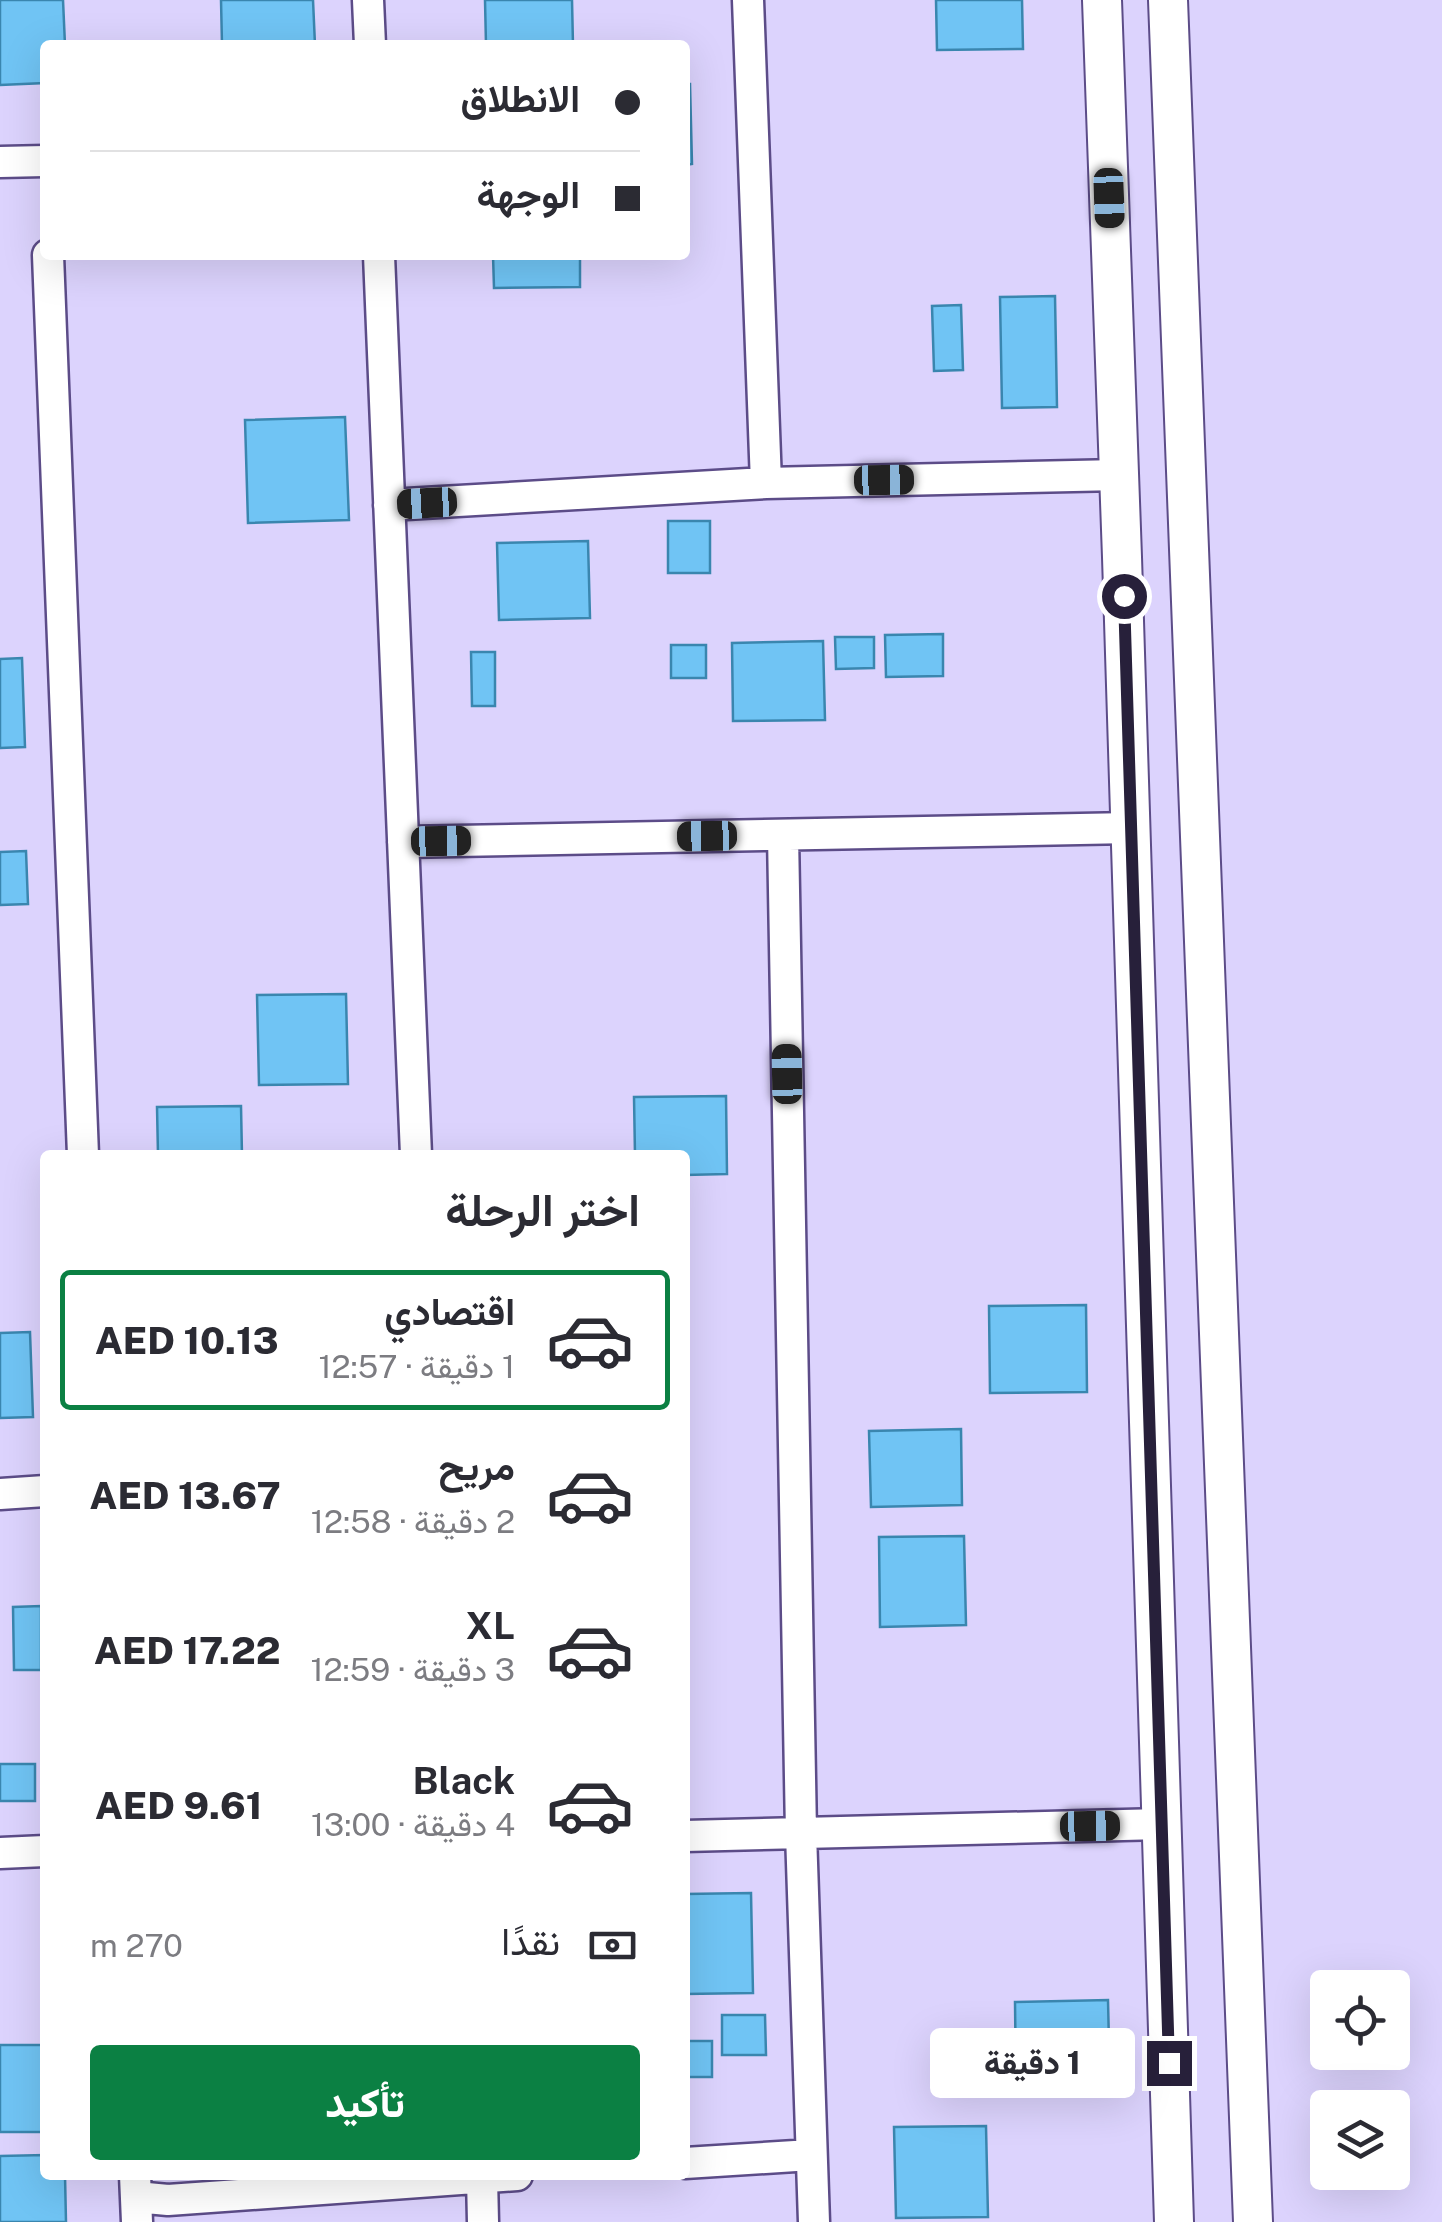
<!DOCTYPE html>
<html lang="ar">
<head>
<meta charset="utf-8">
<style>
	body { margin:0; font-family:"Public Sans",Vazirmatn,sans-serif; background:#f2f2f3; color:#2b2b33; direction:rtl; height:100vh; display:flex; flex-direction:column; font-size:38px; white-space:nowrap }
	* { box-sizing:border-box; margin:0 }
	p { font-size:32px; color:#7c7c81 }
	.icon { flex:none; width:55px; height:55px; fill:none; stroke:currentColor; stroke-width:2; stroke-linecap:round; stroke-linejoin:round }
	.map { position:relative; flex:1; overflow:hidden; direction:ltr }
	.drawer { position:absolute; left:40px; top:1150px; width:650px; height:1030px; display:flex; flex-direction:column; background:#fff; border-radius:10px; box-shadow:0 10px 40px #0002; direction:rtl }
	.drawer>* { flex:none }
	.top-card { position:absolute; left:40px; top:40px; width:650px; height:220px; border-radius:10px; box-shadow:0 10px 40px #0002; direction:rtl; display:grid; align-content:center; height:220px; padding:0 50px; background:#fff }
	.buttons { position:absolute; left:1310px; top:1970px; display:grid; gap:20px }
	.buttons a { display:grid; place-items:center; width:100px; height:100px; border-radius:10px; background:#fff; box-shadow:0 10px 40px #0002; font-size:50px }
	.end { position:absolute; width:45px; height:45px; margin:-22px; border:12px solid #27203a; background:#fff; box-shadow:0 0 0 5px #fff }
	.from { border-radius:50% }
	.bubble { position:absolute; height:70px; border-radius:10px; background:#fff; box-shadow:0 10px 40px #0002; font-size:32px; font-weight:800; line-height:70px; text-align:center; direction:rtl }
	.car { position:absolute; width:30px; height:60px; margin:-30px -15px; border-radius:12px; box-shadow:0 0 8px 2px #0007; background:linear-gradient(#222 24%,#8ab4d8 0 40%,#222 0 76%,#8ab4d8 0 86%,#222 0) }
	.top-card b { display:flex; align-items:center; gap:35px; height:95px; font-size:38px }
	.top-card b+b { border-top:2px solid #e1e1e2 }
	.top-card i { width:25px; height:25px; background:#2b2b33 }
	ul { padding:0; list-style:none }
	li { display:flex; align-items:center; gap:30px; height:140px; margin:0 20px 15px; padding:0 30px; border:5px solid transparent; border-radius:10px }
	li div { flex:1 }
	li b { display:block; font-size:38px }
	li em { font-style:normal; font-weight:800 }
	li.on { border-color:#0b8043 }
	li>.icon { width:90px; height:90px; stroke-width:1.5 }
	h2 { padding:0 50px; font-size:45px; line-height:120px }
	.pay { display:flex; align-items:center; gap:25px; height:110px; padding:0 50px; font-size:38px }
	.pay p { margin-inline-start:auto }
	.button { display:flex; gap:20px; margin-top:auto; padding:20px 50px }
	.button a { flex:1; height:115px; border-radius:10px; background:#0b8043; color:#fff; font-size:40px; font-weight:800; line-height:115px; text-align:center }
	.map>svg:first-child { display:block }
	.building { fill:#70c4f4; stroke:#3a86af; stroke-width:2.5 }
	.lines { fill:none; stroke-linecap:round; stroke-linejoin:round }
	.minor-casing { stroke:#5c4c88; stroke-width:35 }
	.tertiary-casing { stroke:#5c4c88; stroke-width:42 }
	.minor { stroke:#fff; stroke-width:30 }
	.tertiary { stroke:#fff; stroke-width:38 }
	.route { stroke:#27203a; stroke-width:12 }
</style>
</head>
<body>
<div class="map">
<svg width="1442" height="2222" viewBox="0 0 1442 2222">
	<rect width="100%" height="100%" fill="#dcd3fd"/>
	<path class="building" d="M0,0H63L65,45H45V83L0,85Z
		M221,0H313L315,45H222Z
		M485,0H572L573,45H486Z
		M936,0H1022L1023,49L937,50Z
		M685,84H690L692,164L685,165Z
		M493,255H580V287L494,288Z
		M1055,296L1057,407L1002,408L1000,297Z
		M961,305L963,370L934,371L932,306Z
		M345,417L349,520L248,523L245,420Z
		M668,521H710V573H668Z
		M588,541L590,618L499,620L497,543Z
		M943,634V676L886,677L885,635Z
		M835,637H874V668L836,669Z
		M823,641L825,720L733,721L732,643Z
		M671,645H706V678H671Z
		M471,652H495V706H472Z
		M22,658L25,747L0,748V659Z
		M26,851L28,904L0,905V852Z
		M346,994L348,1084L259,1085L257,995Z
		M726,1096L727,1174L685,1175V1155H635L634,1097Z
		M241,1106L242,1155H158L157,1107Z
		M1086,1305L1087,1392L990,1393L989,1306Z
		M30,1332L33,1417L0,1418V1333Z
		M961,1429L962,1505L871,1507L869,1431Z
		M964,1536L966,1625L880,1627L879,1537Z
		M41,1606V1670H14L13,1607Z
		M0,1764H35V1801H0Z
		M751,1893L753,1993L685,1994V1894Z
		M1108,2000L1110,2087H1016L1015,2002Z
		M722,2015H765L766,2055H722Z
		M685,2041H712V2077H685Z
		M0,2045H45V2132H0Z
		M986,2126L988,2217L896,2218L894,2127Z
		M45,2155V2175H65L66,2222H0V2156Z"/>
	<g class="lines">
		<defs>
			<path id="minor" d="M368,0L370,45
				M748,0L766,483L1119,475
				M0,162L45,161
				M48,255L83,1155
				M379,255L416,1155
				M389,505L766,483
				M783,835L801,1833L814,2222
				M403,842L1131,828
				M0,1494L45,1491
				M685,1836L1162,1824
				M0,1853L45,1851
				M685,2163L811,2155
				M135,2175L137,2222
				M482,2177L483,2222
				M136,2197L168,2200L517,2175"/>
			<path id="tertiary" d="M1102,0L1122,557L1174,2222
				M1168,0L1253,2222"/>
		</defs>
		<use href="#minor" class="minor-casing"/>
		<use href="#tertiary" class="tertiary-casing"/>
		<use href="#minor" class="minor"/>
		<use href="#tertiary" class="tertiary"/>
	</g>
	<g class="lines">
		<path class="route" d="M1124,596L1169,2063"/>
	</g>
</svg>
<div class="buttons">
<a><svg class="icon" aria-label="locate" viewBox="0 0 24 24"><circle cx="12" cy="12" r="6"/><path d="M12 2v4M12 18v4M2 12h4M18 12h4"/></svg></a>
<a><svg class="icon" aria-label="layers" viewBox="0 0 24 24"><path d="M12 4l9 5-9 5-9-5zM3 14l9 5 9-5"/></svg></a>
</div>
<i class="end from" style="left:1124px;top:596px"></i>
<i class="end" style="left:1169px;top:2063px"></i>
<div class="bubble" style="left:930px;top:2028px;width:205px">1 دقيقة</div>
<i class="car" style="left:1109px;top:198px;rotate:178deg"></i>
<i class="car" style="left:884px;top:480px;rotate:89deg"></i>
<i class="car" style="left:427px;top:503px;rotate:267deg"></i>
<i class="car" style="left:707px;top:836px;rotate:269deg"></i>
<i class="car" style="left:441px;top:841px;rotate:89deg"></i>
<i class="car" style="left:787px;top:1074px;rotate:359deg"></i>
<i class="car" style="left:1090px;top:1826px;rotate:89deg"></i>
<div class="top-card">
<b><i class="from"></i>الانطلاق</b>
<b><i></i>الوجهة</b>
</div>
<section class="drawer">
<h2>اختر الرحلة</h2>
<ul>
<li class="on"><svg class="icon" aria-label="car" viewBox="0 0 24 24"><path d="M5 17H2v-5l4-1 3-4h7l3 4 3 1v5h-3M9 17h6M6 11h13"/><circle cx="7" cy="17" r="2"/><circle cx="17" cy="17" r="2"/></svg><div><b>اقتصادي</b><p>1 دقيقة · 12:57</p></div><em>AED 10.13</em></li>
<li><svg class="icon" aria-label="car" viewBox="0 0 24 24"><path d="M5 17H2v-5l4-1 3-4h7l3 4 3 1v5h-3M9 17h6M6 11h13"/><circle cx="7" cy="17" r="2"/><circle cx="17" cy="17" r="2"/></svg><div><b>مريح</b><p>2 دقيقة · 12:58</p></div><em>AED 13.67</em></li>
<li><svg class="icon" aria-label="car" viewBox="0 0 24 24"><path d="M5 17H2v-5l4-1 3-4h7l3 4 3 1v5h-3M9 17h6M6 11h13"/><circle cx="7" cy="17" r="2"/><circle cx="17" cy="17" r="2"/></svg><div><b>XL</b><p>3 دقيقة · 12:59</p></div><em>AED 17.22</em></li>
<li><svg class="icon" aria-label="car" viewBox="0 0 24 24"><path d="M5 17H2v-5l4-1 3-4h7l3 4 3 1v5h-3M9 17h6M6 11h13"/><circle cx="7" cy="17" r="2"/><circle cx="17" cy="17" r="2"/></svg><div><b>Black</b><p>4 دقيقة · 13:00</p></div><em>AED 9.61</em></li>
</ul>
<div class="pay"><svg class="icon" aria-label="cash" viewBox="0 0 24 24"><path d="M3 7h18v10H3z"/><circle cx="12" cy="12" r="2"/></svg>نقدًا<p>270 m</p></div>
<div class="button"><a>تأكيد</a></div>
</section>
</div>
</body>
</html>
